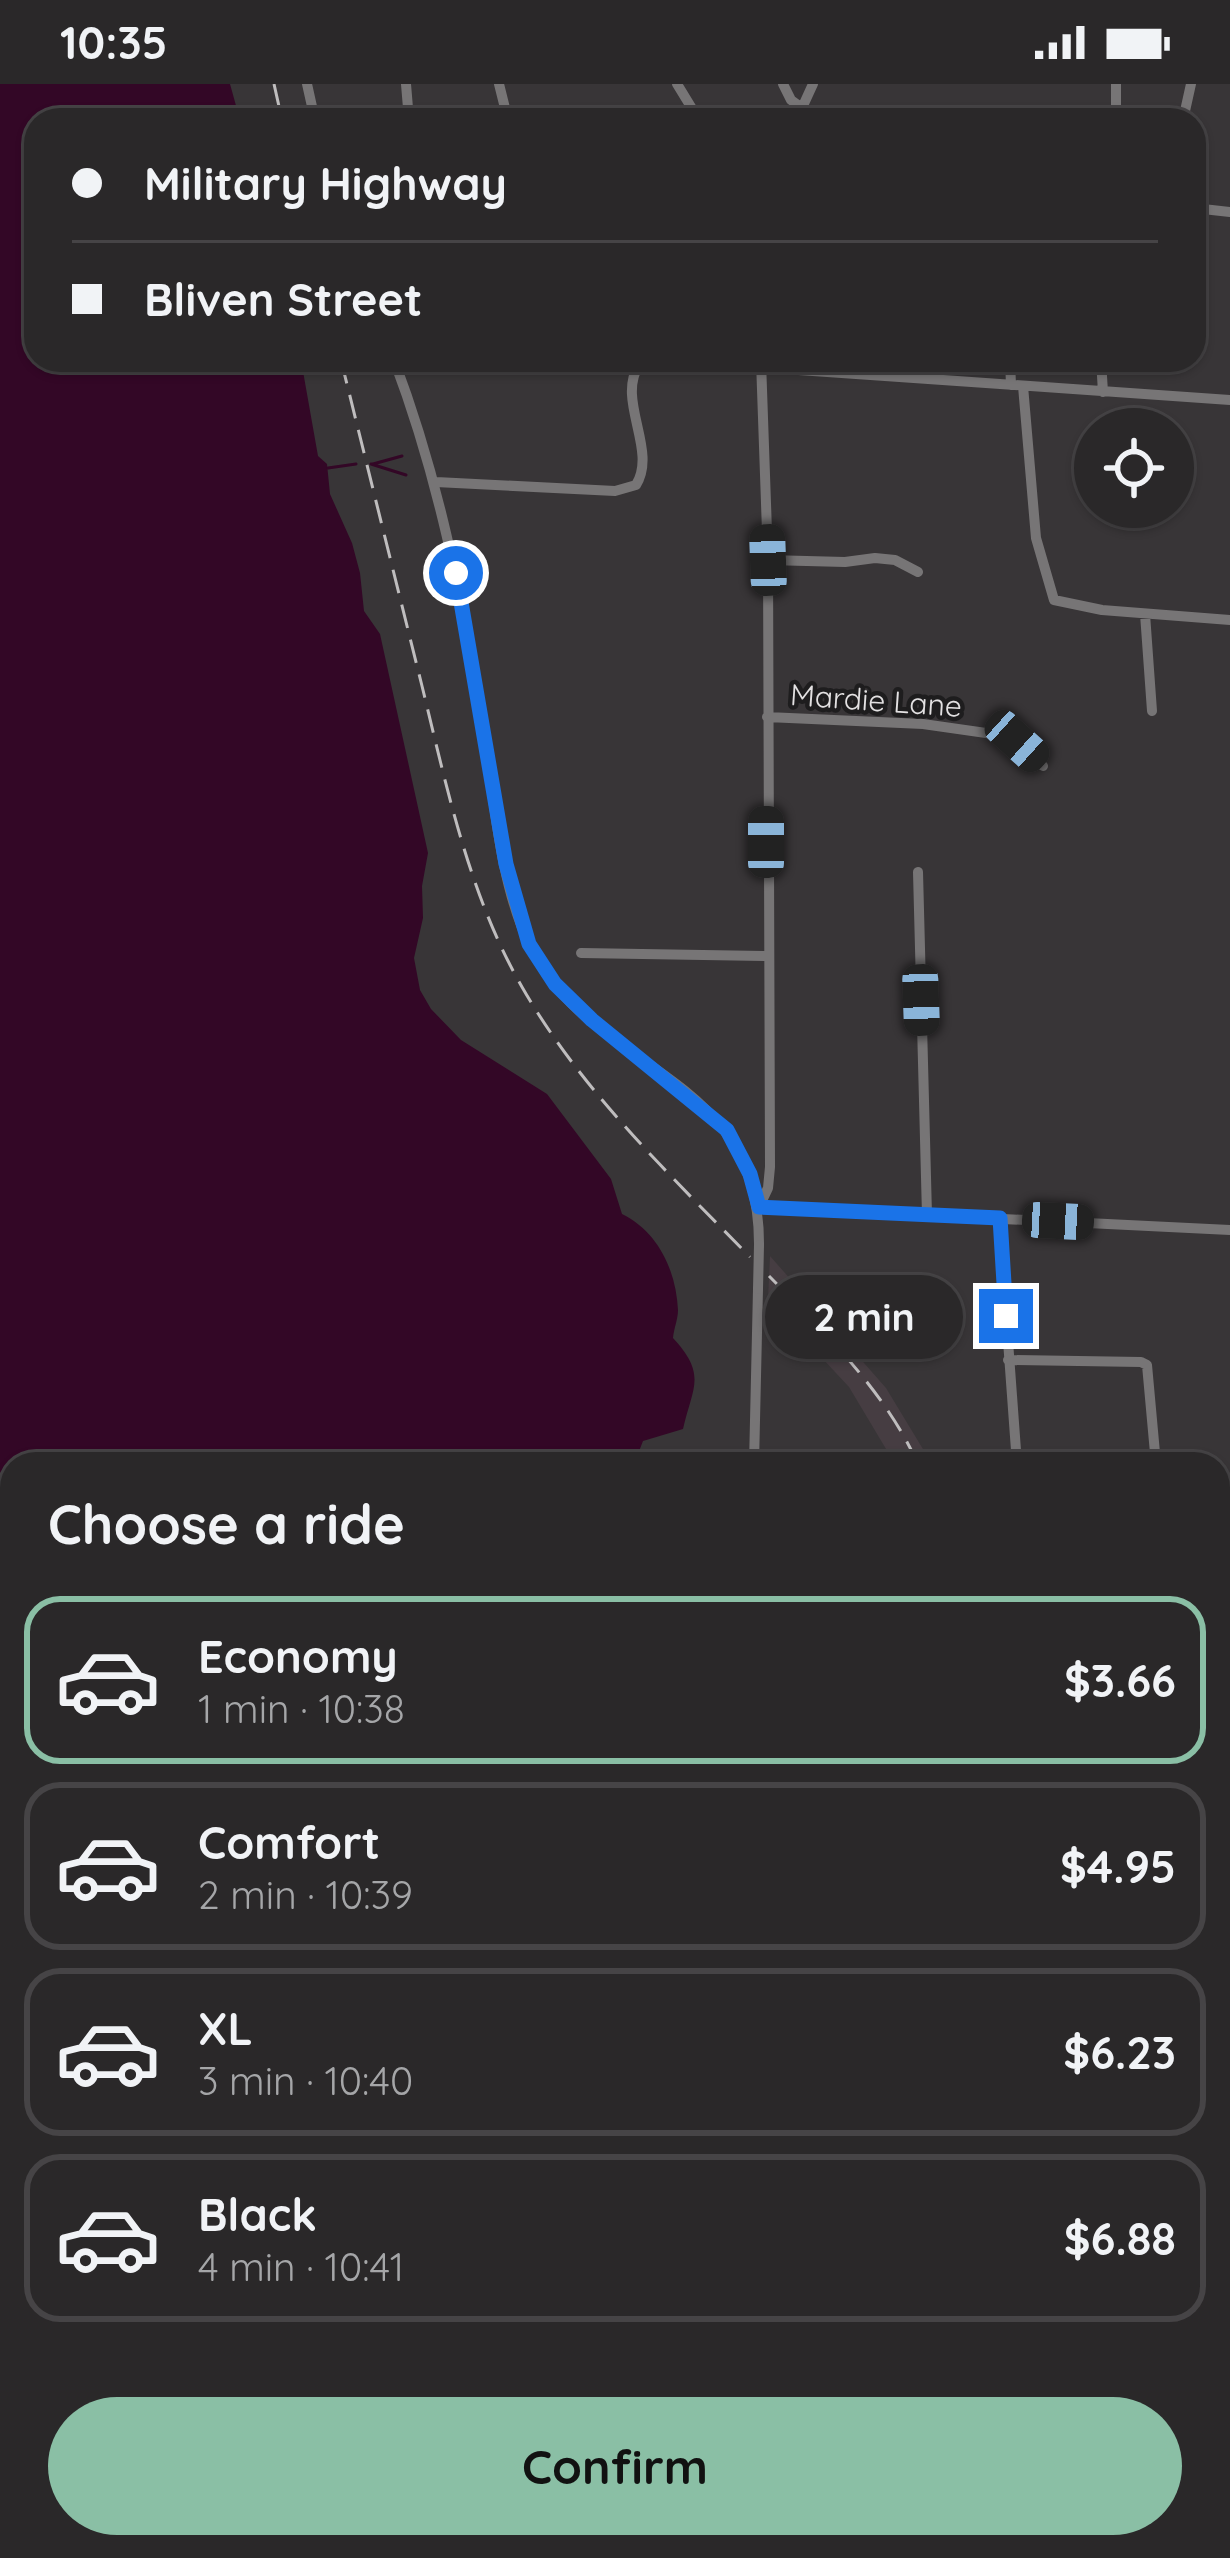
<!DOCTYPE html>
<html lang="en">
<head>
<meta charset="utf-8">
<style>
	body { margin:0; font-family:Quicksand,sans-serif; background:#323031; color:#f1f3f6; height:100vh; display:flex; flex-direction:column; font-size:45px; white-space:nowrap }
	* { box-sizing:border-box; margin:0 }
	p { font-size:39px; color:#a5a6a8 }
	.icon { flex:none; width:66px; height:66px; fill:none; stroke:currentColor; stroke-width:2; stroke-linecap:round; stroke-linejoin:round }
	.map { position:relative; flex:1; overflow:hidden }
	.drawer { position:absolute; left:0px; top:1368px; width:1230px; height:1107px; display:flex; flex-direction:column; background:#2a2829; border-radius:36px 36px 0 0; box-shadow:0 3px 9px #0004,0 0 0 3px #464446 }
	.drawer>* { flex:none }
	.top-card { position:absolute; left:24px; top:24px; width:1182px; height:264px; border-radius:36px; box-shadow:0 3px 9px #0004,0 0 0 3px #464446; display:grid; align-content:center; height:264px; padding:0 48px; background:#2a2829 }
	.buttons { position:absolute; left:1074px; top:324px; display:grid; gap:24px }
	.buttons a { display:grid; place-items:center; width:120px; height:120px; border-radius:50%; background:#2a2829; box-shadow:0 3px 9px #0004,0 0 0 3px #464446; font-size:60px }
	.end { position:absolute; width:54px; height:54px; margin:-27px; border:15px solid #1a73e8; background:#fff; box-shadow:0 0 0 6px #fff }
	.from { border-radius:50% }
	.bubble { position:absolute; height:84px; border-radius:42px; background:#2a2829; box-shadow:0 3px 9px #0004,0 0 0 3px #464446; font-size:39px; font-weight:700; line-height:84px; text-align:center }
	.car { position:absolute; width:36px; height:72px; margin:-36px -18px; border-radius:15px; box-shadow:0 0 9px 3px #0007; background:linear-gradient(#222 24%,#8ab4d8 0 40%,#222 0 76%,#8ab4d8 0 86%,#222 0) }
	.top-card b { display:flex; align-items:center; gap:42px; height:114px; font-size:45px }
	.top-card b+b { border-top:3px solid #464446 }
	.top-card i { width:30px; height:30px; background:#f1f3f6 }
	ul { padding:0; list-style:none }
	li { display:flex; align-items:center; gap:36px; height:168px; margin:0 24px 18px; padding:0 24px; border:6px solid #464446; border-radius:36px }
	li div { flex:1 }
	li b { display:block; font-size:45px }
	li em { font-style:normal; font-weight:700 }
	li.on { border-color:#8abfa5 }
	li>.icon { width:108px; height:108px; stroke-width:1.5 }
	h2 { padding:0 48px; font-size:54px; line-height:144px }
	.action { display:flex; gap:24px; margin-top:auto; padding:24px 48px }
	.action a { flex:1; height:138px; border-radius:72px; background:#8abfa5; color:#111; font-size:48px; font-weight:700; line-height:138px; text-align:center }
	.status { display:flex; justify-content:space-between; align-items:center; height:84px; padding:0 60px; background:#2a2829; direction:ltr }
	.status svg { height:33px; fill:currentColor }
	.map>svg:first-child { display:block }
	.built { fill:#463d42 }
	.green { fill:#5b3b4f }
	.water { fill:#330726 }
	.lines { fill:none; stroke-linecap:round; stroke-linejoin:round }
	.stream { stroke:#330726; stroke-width:3 }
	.minor { stroke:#777576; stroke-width:10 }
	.highway { stroke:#d0ccce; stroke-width:16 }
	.rail { stroke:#bfbdbe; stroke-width:3; stroke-dasharray:24 12; stroke-linecap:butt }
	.minor-bridge { stroke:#777576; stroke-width:10 }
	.route { stroke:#1a73e8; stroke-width:15 }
	.labels { text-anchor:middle; stroke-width:9; stroke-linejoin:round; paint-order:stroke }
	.street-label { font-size:30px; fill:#e3e1e2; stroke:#1e1d1e }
</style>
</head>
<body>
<div class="status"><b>10:35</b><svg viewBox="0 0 49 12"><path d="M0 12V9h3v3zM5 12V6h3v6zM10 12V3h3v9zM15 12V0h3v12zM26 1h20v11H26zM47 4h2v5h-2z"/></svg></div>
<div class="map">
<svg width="1230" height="2474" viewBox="0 0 1230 2474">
	<rect width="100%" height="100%" fill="#383537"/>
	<path class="built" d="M770,1172L886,1304L932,1380H895L849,1303L768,1216Z"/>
	<path class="green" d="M1218,1791L1230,1793V1925L1218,1920Z"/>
	<path class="water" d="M0,0H230L240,36H36V276H301L318,372L327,380L330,410L352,459L360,489L364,527L380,550L428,769L422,802L423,834L414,874L420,906L431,925L461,956L547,1010L611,1095L622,1130C657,1147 676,1185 678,1226C678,1235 674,1244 673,1254C707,1291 693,1302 683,1345L643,1357L634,1380H12V2463H447V2474H0Z"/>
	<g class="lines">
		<path class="stream" d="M371,380L406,391
			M373,380L402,372
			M328,384L356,380"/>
		<path class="minor" d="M307,0L315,36
			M406,0L409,36
			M499,0L508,36
			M677,0L699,36
			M783,0L791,16L802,24
			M802,36V24L813,0
			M1116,36V0
			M1183,36L1191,0
			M1194,124L1230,128
			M394,276C438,392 461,509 481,630C493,702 498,797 530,862C592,991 760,985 759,1161
			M930,276L932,295
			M1010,276L1011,301
			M1101,276L1103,308
			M1023,302L1036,454L1054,516L1102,526L1230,536
			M436,398L615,407L636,401C658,366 616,316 639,281L656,276L1230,316
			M768,476L845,478L875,474L895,476L918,488
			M1145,530L1152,627
			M767,633L923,640L1007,652L1043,682
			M918,788L927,1131
			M581,869L767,872
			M759,1123L768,1104L770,1083L768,476L761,277
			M759,1123L1230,1146
			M999,1134L1017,1380
			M1008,1276L1141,1278L1147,1281L1156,1380
			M754,1380L758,1205
			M1218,1420L1230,1421
			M1218,2091L1230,2095
			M1218,2219H1230
			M1218,2395L1230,2394
			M1017,2463V2474
			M504,2474V2463
			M761,2474V2463
			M1196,2474L1197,2463"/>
		<path class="highway" d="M1218,1572L1230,1567
			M1218,1595L1230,1596
			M0,1638L12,1637
			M0,1656L12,1655
			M1218,1678L1230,1677
			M1218,1711L1230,1710
			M0,1740H12"/>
		<path class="rail" d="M274,0L282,36
			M341,276C368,385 395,494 422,602C447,704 469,811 522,903C581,1006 668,1089 750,1173
			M769,1192C825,1249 885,1307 918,1380
			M0,1865L12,1863
			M1218,1936L1230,1942"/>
		<path class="minor-bridge" d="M758,1205L759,1161"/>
	</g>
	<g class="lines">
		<path class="route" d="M456,489L506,780L529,860L555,900L592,936L727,1046L750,1090L759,1123L1000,1134L1006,1232"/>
	</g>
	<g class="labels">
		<g class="street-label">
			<text transform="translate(876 617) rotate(4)" y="10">Mardie Lane</text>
		</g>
	</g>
</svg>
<div class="buttons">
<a><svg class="icon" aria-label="locate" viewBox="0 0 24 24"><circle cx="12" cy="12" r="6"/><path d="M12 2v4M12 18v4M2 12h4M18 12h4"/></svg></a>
</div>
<i class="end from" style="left:456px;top:489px"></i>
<i class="end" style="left:1006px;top:1232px"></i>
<div class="bubble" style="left:765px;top:1191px;width:198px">2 min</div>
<i class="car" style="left:768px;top:476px;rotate:358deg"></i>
<i class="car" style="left:1017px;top:657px;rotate:132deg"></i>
<i class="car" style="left:766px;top:758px;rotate:0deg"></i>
<i class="car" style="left:921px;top:916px;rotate:178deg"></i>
<i class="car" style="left:1058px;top:1137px;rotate:93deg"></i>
<div class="top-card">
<b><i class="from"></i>Military Highway</b>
<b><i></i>Bliven Street</b>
</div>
<section class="drawer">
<h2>Choose a ride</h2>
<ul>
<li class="on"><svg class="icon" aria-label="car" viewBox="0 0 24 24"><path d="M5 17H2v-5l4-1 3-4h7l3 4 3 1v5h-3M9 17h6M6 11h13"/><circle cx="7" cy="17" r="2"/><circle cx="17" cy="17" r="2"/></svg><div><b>Economy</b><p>1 min · 10:38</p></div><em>$3.66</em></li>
<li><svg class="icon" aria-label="car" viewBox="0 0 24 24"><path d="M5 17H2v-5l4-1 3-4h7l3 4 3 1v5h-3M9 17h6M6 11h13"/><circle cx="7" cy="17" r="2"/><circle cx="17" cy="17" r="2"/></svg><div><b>Comfort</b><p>2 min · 10:39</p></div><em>$4.95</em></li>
<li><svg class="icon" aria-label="car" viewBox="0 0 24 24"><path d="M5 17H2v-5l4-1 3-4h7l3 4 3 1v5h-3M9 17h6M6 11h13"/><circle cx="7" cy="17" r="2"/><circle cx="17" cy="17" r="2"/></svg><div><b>XL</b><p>3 min · 10:40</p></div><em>$6.23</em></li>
<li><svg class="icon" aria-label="car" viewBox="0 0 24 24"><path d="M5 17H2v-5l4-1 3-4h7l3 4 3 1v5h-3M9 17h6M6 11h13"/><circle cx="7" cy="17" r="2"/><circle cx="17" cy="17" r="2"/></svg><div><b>Black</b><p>4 min · 10:41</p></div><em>$6.88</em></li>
</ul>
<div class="action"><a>Confirm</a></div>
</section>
</div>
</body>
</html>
